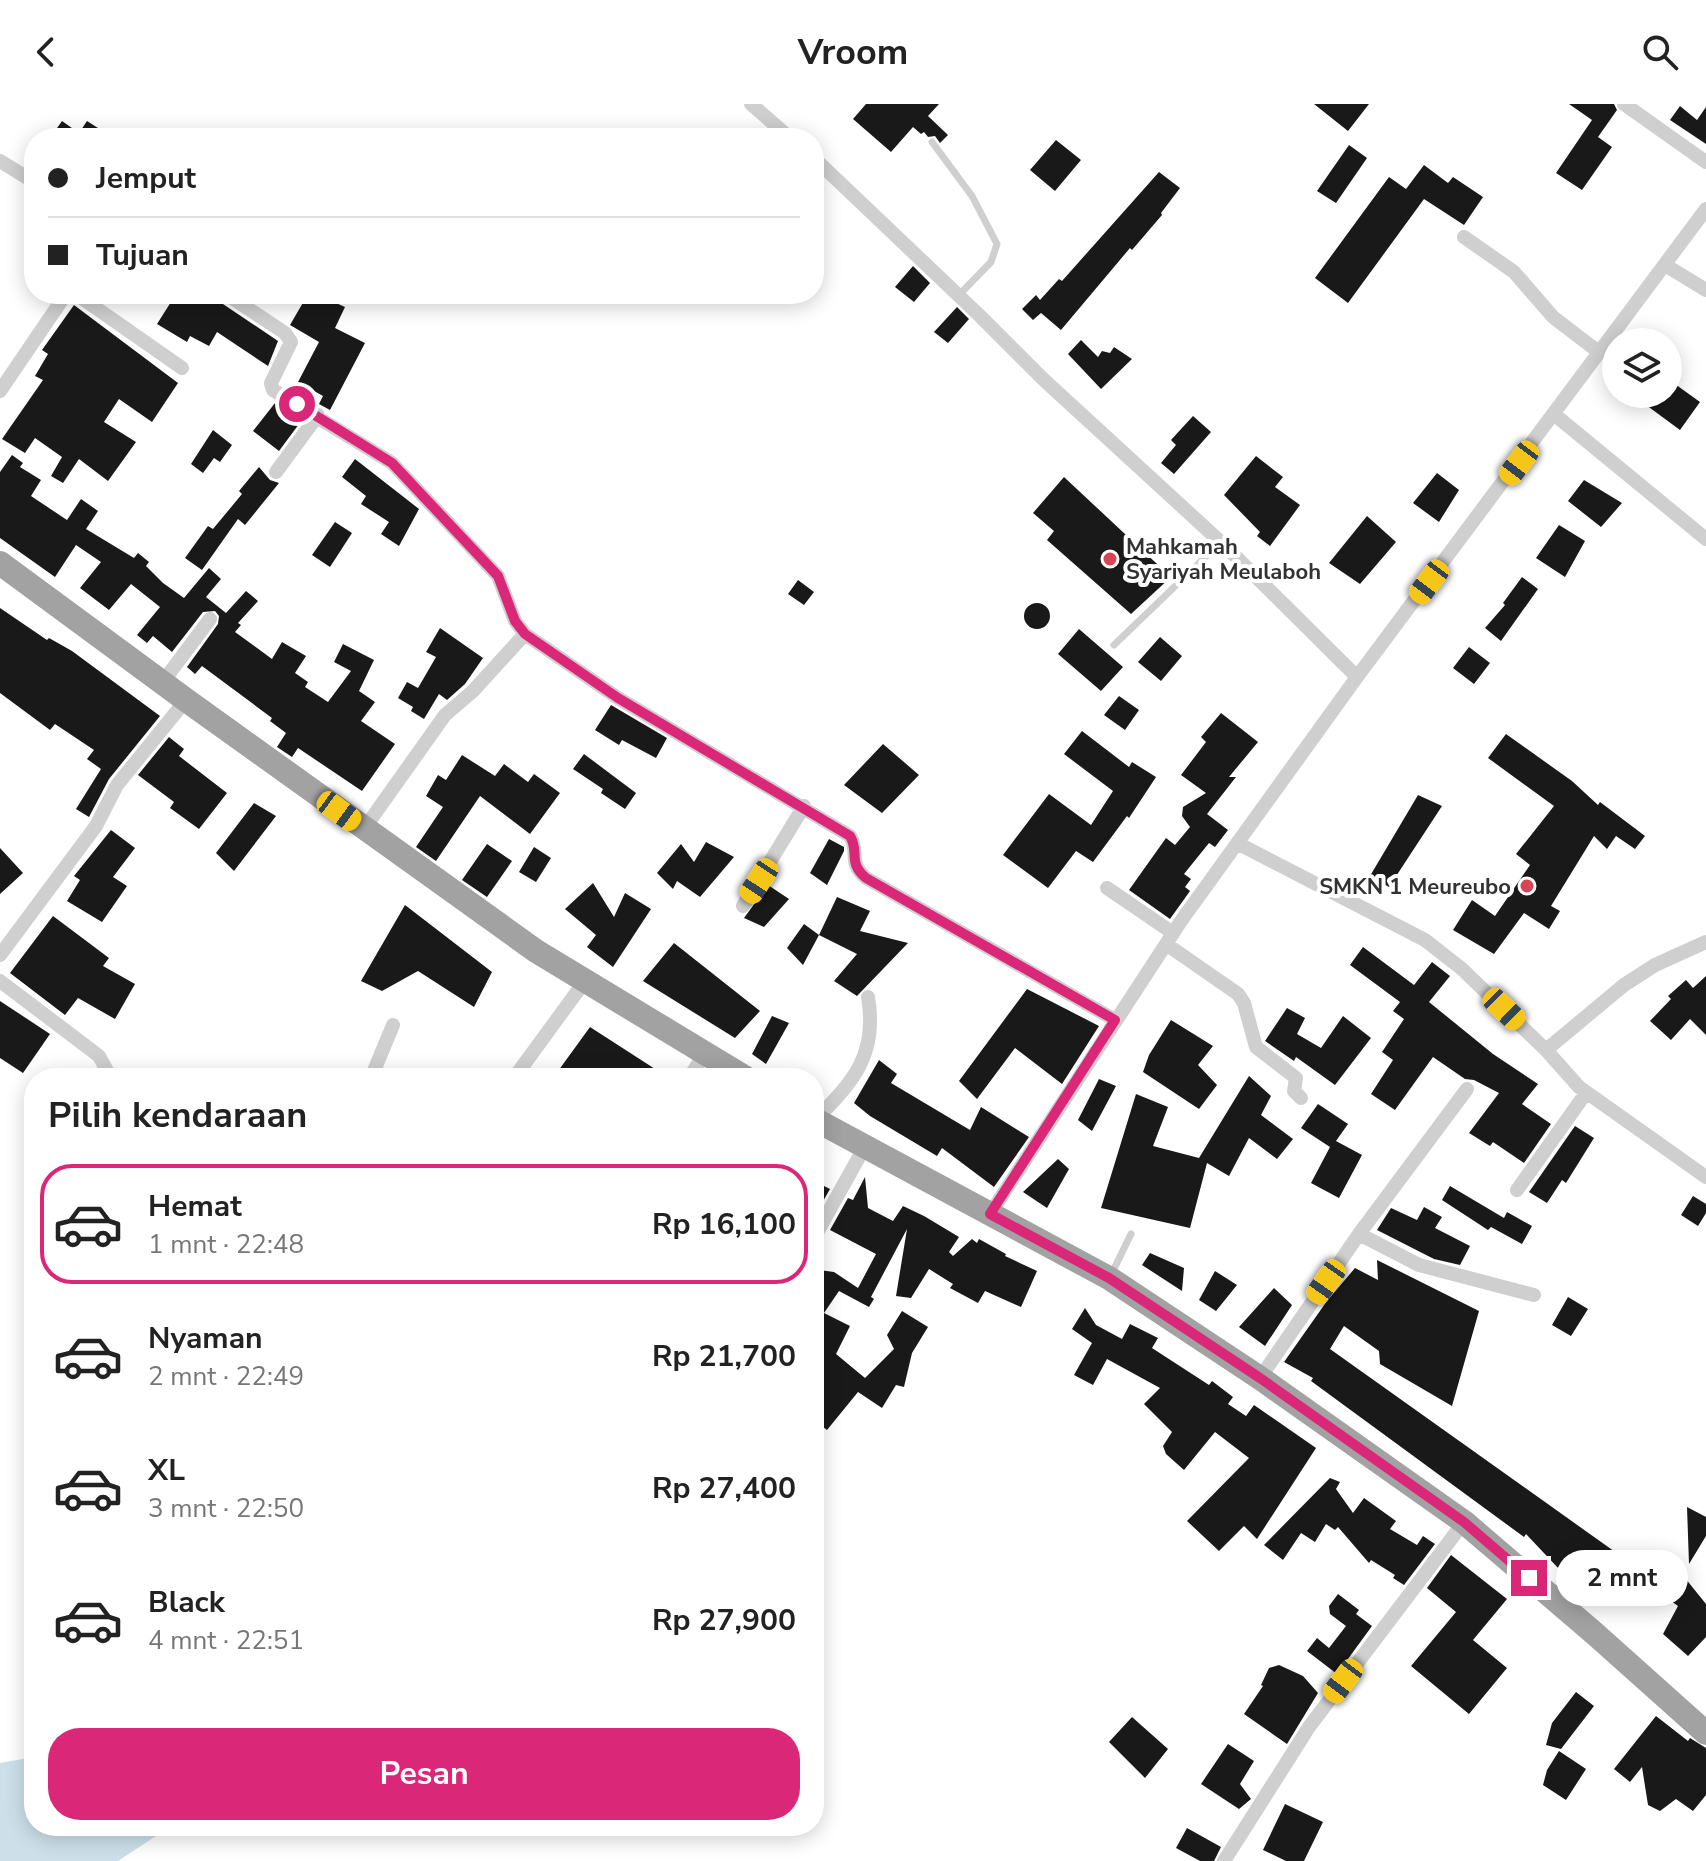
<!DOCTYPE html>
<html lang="id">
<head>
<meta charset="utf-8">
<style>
	body { margin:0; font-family:"Nunito Sans",sans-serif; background:#f6f6f6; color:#222; height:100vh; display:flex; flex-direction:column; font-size:30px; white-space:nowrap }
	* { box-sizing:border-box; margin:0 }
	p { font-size:26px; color:#767676 }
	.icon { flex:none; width:44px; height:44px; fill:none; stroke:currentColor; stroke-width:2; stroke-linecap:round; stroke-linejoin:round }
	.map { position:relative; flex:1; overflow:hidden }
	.side { position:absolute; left:24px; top:964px; width:800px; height:768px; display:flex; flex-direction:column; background:#fff; border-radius:32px; box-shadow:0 4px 20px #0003 }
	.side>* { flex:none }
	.top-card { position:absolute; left:24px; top:24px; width:800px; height:176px; border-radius:32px; box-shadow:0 4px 20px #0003; display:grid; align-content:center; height:176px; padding:0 24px; background:#fff }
	.buttons { position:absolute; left:1602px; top:224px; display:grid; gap:16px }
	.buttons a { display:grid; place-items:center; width:80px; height:80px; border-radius:50%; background:#fff; box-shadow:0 4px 20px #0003; font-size:40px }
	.end { position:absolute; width:36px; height:36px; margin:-18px; border:10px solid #db2777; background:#fff; box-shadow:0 0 0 4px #fff }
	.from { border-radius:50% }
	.bubble { position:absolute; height:56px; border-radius:28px; background:#fff; box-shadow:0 4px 20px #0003; font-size:26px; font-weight:700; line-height:56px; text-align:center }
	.car { position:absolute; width:24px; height:48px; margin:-24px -12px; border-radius:10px; box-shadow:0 0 6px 2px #0007; background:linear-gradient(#f5c518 24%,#345 0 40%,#f5c518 0 76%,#345 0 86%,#f5c518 0) }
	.top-card b { display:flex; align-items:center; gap:28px; height:76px; font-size:30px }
	.top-card b+b { border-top:2px solid #e0e0e0 }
	.top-card i { width:20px; height:20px; background:#222 }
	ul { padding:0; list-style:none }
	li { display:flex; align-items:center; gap:24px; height:120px; margin:0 16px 12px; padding:0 8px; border:4px solid transparent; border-radius:32px }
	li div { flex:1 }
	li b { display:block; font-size:30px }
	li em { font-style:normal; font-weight:700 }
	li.on { border-color:#db2777 }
	li>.icon { width:72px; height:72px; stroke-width:1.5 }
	h2 { padding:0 24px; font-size:36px; line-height:96px }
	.action { display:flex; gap:16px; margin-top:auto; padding:16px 24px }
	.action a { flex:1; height:92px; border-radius:32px; background:#db2777; color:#fff; font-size:32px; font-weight:700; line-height:92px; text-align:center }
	header { display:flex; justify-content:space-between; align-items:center; height:104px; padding:0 24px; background:#fff; font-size:36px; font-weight:700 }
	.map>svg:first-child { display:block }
	.water { fill:#cde0ea }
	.building { fill:#191919 }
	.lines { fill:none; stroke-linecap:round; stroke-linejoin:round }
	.service { stroke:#cfcfcf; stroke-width:7 }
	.minor { stroke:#cfcfcf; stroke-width:14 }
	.trunk { stroke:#a2a2a2; stroke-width:24 }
	.route { stroke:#db2777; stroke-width:10 }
	.poi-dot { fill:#da4353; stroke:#fff; stroke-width:3 }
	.labels { text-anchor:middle; stroke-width:8; stroke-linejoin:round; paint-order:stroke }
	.poi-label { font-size:22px; font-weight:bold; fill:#323232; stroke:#fff; text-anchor:start }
</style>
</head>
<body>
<header><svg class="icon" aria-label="back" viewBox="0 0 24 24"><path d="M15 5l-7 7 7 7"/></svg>Vroom<svg class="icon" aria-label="search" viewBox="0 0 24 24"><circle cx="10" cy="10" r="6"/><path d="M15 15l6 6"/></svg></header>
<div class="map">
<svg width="1706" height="1757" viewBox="0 0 1706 1757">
	<rect width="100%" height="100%" fill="#fff"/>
	<path class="water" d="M34,1653V1722H161L156,1732L118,1757H0V1659Z"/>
	<path class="building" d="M866,0H939L928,12L948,31L940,39L935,32L928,33L924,28L921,30L913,23L891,48L853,15Z
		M1314,0H1369L1348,27Z
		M1569,0H1614L1617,6L1598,33L1612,43L1582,86L1556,69L1592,16Z
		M1680,2L1697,16L1706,3V40L1670,16Z
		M62,17L79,29L87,17L98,24L91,34H50Z
		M1056,36L1081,56L1055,87L1030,66Z
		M1349,41L1367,54L1336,99L1317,87Z
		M1424,61L1448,79L1453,73L1483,93L1464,121L1424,95L1348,199L1315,174L1389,73L1406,85Z
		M1159,68L1180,84L1161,109L1162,111L1132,146L1130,144L1061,226L1041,209L1033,216L1022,205L1036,191L1040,196L1059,175L1062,177Z
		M913,162L930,179L914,198L895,183Z
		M176,190H216L220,198L278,237L268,262L217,228L209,242L190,232L187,238L157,220Z
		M308,190H316L345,203L335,224L365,239L330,306L319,300L323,292L298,278L319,238L290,221Z
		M74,201L178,279L152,318L119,295L104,318L136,338L108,377L79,355L63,379L51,372L62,353L35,334L25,349L2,335L43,276L35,272L48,250L42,246Z
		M957,203L969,215L948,239L934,228Z
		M1081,236L1098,253L1102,247L1110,249L1114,243L1132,255L1101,285L1068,250Z
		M1668,275L1700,298L1680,326L1642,298L1648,290H1668Z
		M275,299L302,316L279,347L253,327Z
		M1193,312L1211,328L1174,370L1161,359L1176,341L1171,336Z
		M213,326L232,341L220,358L214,354L203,369L191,360Z
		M12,351L23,359L20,363L41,376L31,392L67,416L81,395L98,407L86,425L134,454L138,449L149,458L146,462L163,479L184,494L209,464L221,475L206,493L226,509L246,487L258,497L238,519L241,521L235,528L272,555L282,538L306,552L295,569L308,578L305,583L328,598L351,567L334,558L343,540L374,556L359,587L375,598L361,617L395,640L362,687L298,644L292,653L277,643L286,629L270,617L272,614L202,562L195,570L187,563L218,520L219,512L215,507L203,508L172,548L153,532L147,539L137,531L160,503L131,480L109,506L80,484L101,458L76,441L55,473L0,434V368Z
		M1256,352L1283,373L1275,383L1300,401L1270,442L1257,432L1260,428L1224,391Z
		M355,355L419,405L399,442L381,430L389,418L361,400L366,392L342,373Z
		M259,363L270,376L279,379L245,421L238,415L202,466L185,454L208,422L213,425L242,390L239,387Z
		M1437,369L1459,386L1439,418L1413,399Z
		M1064,373L1171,473L1131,510L1047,436L1054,427L1033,409Z
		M1584,376L1622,399L1601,423L1568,397Z
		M1367,412L1396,438L1360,480L1329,459Z
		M335,418L352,429L330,463L312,451Z
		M1559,421L1585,437L1565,473L1536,454Z
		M1522,473L1538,485L1501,537L1485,524L1505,501L1503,499Z
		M798,476L814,488L804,501L788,490Z
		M1024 512a13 13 0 1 1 26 0a13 13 0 1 1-26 0Z
		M0,504L47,536L49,534L72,547L160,612L109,675L89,713L76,705L101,665L87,655L94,646L55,620L50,626L0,589Z
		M440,524L483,554L465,580L447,596L439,590L424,615L411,607L413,603L398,594L407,578L418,584L436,553L426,548Z
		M1079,525L1123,563L1101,587L1058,550Z
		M1160,533L1182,552L1161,577L1138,558Z
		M1469,543L1490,559L1474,580L1453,564Z
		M1119,592L1139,606L1125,626L1104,611Z
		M611,601L667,634L656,654L622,636L619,641L595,626Z
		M1221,609L1258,638L1229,673H1236L1207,710L1228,726L1215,743L1209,739L1184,770L1191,775L1185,783L1190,787L1170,815L1129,786L1166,734L1175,741L1190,723L1182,712L1183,703L1206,689L1181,671L1206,638L1201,633Z
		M1082,627L1129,663L1132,658L1156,673L1129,714L1127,712L1093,758L1076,747L1048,784L1003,751L1049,690L1091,721L1113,687L1064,650Z
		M1506,630L1572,677L1598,701L1600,698L1645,732L1635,745L1616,732L1607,745L1594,732L1551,802L1560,807L1549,825L1524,809L1494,850L1453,826L1472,796L1495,812L1530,761L1516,750L1554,702L1488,654Z
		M169,633L184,645L179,652L227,689L199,725L170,704L174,698L138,671Z
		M883,640L919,671L882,709L844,681Z
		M584,650L636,689L625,705L601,689L603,685L573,665Z
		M462,651L495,672L504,660L528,678L534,670L560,689L530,730L480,692L436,757L416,743L443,703L426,692L438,671L446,676Z
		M1418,691L1442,702L1389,783L1370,772Z
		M254,699L276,712L234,767L216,749Z
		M111,726L135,744L113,773L127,782L102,818L67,797L80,776L74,772Z
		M829,735L844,743V747L827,781L810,769Z
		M706,738L734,753L700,793L677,777L673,785L657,769L681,740L694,758Z
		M487,740L512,757L487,793L462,776Z
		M534,743L551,754L536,778L519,768Z
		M0,744L23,769L0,790Z
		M593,779L614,813L625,789L651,805L613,863L587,843L596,831L565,805Z
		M768,781L789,795L764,823L744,814Z
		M837,793L870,807L860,827L908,839L857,892L834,877L857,850L819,831Z
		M405,801L492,868L474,903L418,867L382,887L361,877Z
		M53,812L109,854L103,862L135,880L115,915L78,894L65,911L10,869Z
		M804,820L819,831L803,861L787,844Z
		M674,839L760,907L735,934L643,877Z
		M1363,843L1414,881L1432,858L1450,872L1429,898L1493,950L1538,980L1522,1000L1551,1020L1524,1059L1493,1038L1490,1042L1469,1029L1499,989L1474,976L1465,975L1433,953L1395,1006L1371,990L1393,956L1382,948L1404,915L1393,907L1400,898L1350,861Z
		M1706,872V931L1690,915L1671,936L1650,917L1671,895L1668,892L1686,876L1693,884Z
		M1027,885L1099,922L1062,980L1015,944L977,995L959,977Z
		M0,897L50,930L23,969L0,954Z
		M1287,904L1305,914L1297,930L1321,944L1343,912L1371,934L1335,981L1296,953L1294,957L1265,937Z
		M772,912L789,919L766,960L752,950Z
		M1171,916L1213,942L1198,961L1217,981L1199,1005L1143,968L1149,951Z
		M590,923L669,974H553Z
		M879,956L897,970L891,979L970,1026L981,1003L1029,1033L994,1083L942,1044L937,1052L870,1012L854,999Z
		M1249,972L1271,992L1261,1011L1293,1035L1277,1055L1249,1034L1229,1072L1207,1059L1190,1124L1101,1104L1136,990L1168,1003L1153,1042L1199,1054Z
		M1099,975L1116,982L1092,1027L1078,1016Z
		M1318,1000L1348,1020L1336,1037L1362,1051L1339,1094L1311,1079L1330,1043L1301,1024Z
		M1575,1022L1594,1034L1566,1079L1562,1076L1547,1099L1529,1088Z
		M1058,1055L1069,1065L1047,1104L1023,1088Z
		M865,1073L868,1104L893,1117L903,1102L924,1112L959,1133L949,1148L953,1152L972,1135L977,1139L979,1135L1006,1150L1005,1152L1037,1167L1021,1203L985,1187L978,1199L950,1184L953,1180L929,1165L911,1194L896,1192L907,1125L871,1193L874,1195L869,1203L839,1187L824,1209L850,1222L836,1250L865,1274L894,1245L887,1231L902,1207L928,1223L912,1249L904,1283L896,1281L882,1304L858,1288L827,1326L814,1316V1173L819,1166L834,1168L858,1184L876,1150L830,1126L848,1094L853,1096Z
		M814,1077L830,1085L814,1113Z
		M1450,1082L1504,1114L1507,1108L1532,1122L1522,1140L1491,1123L1488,1126L1442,1096Z
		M1693,1092L1706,1100V1109L1698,1122L1681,1111Z
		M1424,1103L1442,1113L1435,1124L1470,1142L1460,1161L1434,1155L1377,1126L1391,1104L1417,1116Z
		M1150,1149L1184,1164L1182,1187L1142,1161Z
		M1377,1156L1479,1207L1452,1302L1380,1260L1379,1247L1344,1222L1330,1245L1618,1450L1657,1459L1659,1455L1685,1474L1706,1500V1533L1688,1552L1663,1530L1678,1502L1639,1474L1623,1499L1576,1476L1559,1465L1526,1430L1524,1433L1311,1277L1313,1274L1284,1258L1327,1197L1355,1164L1378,1176Z
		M1215,1167L1237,1181L1216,1207L1199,1196Z
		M1274,1184L1292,1201L1265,1242L1239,1223Z
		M1568,1193L1588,1205L1571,1232L1552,1221Z
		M1085,1204L1096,1221L1122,1235L1130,1220L1158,1234L1152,1244L1209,1281L1212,1277L1233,1293L1228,1300L1246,1312L1254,1301L1316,1344L1257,1435L1244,1422L1219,1447L1187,1417L1249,1354L1215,1328L1184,1366L1166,1350L1163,1342L1172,1328L1144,1300L1160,1284L1107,1255L1093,1281L1074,1271L1092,1239L1072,1225Z
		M1330,1374L1340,1378L1336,1385L1353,1409L1364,1394L1396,1417L1390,1425L1417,1441L1423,1432L1435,1440L1404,1481L1393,1474L1395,1471L1371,1456L1369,1459L1338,1423L1335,1426L1326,1420L1315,1438L1301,1429L1283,1456L1264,1441Z
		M1687,1403L1706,1413V1432L1689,1460Z
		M1451,1451L1507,1495L1473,1536L1507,1564L1469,1610L1411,1562L1456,1508L1427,1484Z
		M1338,1490L1359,1506L1356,1510L1372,1522L1337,1570L1307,1547L1317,1534L1329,1544L1346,1522L1330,1510L1329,1502Z
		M1279,1561L1303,1572L1318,1589L1287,1640L1244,1610L1263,1582L1261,1581L1269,1564Z
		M1576,1588L1594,1602L1561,1645L1546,1641L1552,1619Z
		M1656,1612L1688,1637L1690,1634L1706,1644V1691L1693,1707L1676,1695L1660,1707L1648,1701L1642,1663L1630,1678L1614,1665Z
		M1132,1613L1168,1645L1145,1674L1109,1638Z
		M1228,1640L1254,1657L1240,1680L1251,1695L1239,1705L1201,1680Z
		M1559,1647L1586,1665L1566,1696L1543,1681L1547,1666Z
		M1285,1700L1323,1718L1304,1757H1286L1263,1746Z
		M1187,1724L1221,1743L1214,1757H1200L1176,1744Z"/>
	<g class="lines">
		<path class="service" d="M932,38L972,92L997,140L991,158L958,192
			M1114,541L1221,438
			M1112,1169L1131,1130"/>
		<path class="minor" d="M751,0L790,34
			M1624,0L1706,58
			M814,54L978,210L1043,275L1225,442L1357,573
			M0,57L34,78
			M1464,133L1514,168L1553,213L1600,249
			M1665,161L1706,186
			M76,190L182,264
			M226,190L285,229L291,238L271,279L273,286L392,359L498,472L515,517L525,530L618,594L850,732C860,748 847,758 866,774L1115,916
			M0,287L66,190
			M1555,311L1706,435
			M276,368L318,311
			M162,579L210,515
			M364,725L445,611L473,587L525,530
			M1237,739L1425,836L1462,865L1546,946L1579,983L1706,1073
			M1107,784L1173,829
			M743,802L804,702
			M1166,840L1238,890L1244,899L1256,943L1296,974L1294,987L1301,994
			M0,851L96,722L117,681L186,596
			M0,877L99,952L111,974
			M1546,946L1624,881L1655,861L1706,838
			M371,974L393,921
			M514,974L585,877
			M689,974L705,949
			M815,1016C853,978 878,951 868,893
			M1517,1086L1586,989
			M990,1110L1181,817L1357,573L1706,105
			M1359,1130L1419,1161L1534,1191
			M814,1134L864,1044
			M1260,1274L1359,1130L1467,985
			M1224,1757L1309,1623L1464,1418"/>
		<path class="trunk" d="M0,459L186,596L536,847L746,974
			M814,1015L1109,1174L1260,1274L1464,1418L1594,1529L1706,1629"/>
	</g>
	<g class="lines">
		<path class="route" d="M297,300L392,359L498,472L515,517L525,530L618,594L850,732C860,748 847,758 866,774L1115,916L990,1110L1109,1174L1260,1274L1464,1418L1529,1474"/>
	</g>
	<g class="poi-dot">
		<circle cx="1110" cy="455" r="8"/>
		<circle cx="1527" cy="782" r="8"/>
	</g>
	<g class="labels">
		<g class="poi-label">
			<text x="1126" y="450">Mahkamah<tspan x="1126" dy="25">Syariyah Meulaboh</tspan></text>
			<text x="1511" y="790" text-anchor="end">SMKN 1 Meureubo</text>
		</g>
	</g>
</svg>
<div class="buttons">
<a><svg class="icon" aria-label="layers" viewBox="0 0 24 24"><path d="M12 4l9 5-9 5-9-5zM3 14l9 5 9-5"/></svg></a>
</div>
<i class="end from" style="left:297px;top:300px"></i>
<i class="end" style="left:1529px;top:1474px"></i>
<div class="bubble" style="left:1556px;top:1446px;width:132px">2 mnt</div>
<i class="car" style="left:1519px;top:359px;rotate:217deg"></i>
<i class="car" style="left:1429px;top:478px;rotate:217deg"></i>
<i class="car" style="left:339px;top:707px;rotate:126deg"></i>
<i class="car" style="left:759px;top:777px;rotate:213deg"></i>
<i class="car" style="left:1504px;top:905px;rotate:134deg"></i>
<i class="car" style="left:1326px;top:1178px;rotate:215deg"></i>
<i class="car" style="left:1343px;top:1577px;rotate:217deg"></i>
<div class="top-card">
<b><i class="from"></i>Jemput</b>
<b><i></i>Tujuan</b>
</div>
<section class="side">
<h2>Pilih kendaraan</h2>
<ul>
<li class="on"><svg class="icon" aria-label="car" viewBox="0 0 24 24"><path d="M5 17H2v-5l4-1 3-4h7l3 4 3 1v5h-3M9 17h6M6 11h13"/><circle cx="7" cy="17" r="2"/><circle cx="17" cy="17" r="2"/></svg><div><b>Hemat</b><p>1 mnt · 22:48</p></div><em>Rp 16,100</em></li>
<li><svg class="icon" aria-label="car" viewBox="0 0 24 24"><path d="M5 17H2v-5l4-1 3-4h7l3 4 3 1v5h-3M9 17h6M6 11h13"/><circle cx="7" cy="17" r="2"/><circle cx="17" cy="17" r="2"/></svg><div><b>Nyaman</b><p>2 mnt · 22:49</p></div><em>Rp 21,700</em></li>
<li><svg class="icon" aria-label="car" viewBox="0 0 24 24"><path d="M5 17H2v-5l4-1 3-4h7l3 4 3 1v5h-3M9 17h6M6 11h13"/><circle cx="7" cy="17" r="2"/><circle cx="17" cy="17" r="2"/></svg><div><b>XL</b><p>3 mnt · 22:50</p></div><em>Rp 27,400</em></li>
<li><svg class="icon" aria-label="car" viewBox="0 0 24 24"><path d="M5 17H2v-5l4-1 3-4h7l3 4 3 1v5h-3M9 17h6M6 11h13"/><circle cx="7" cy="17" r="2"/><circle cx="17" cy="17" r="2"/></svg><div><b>Black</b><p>4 mnt · 22:51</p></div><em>Rp 27,900</em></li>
</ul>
<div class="action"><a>Pesan</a></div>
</section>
</div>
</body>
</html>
